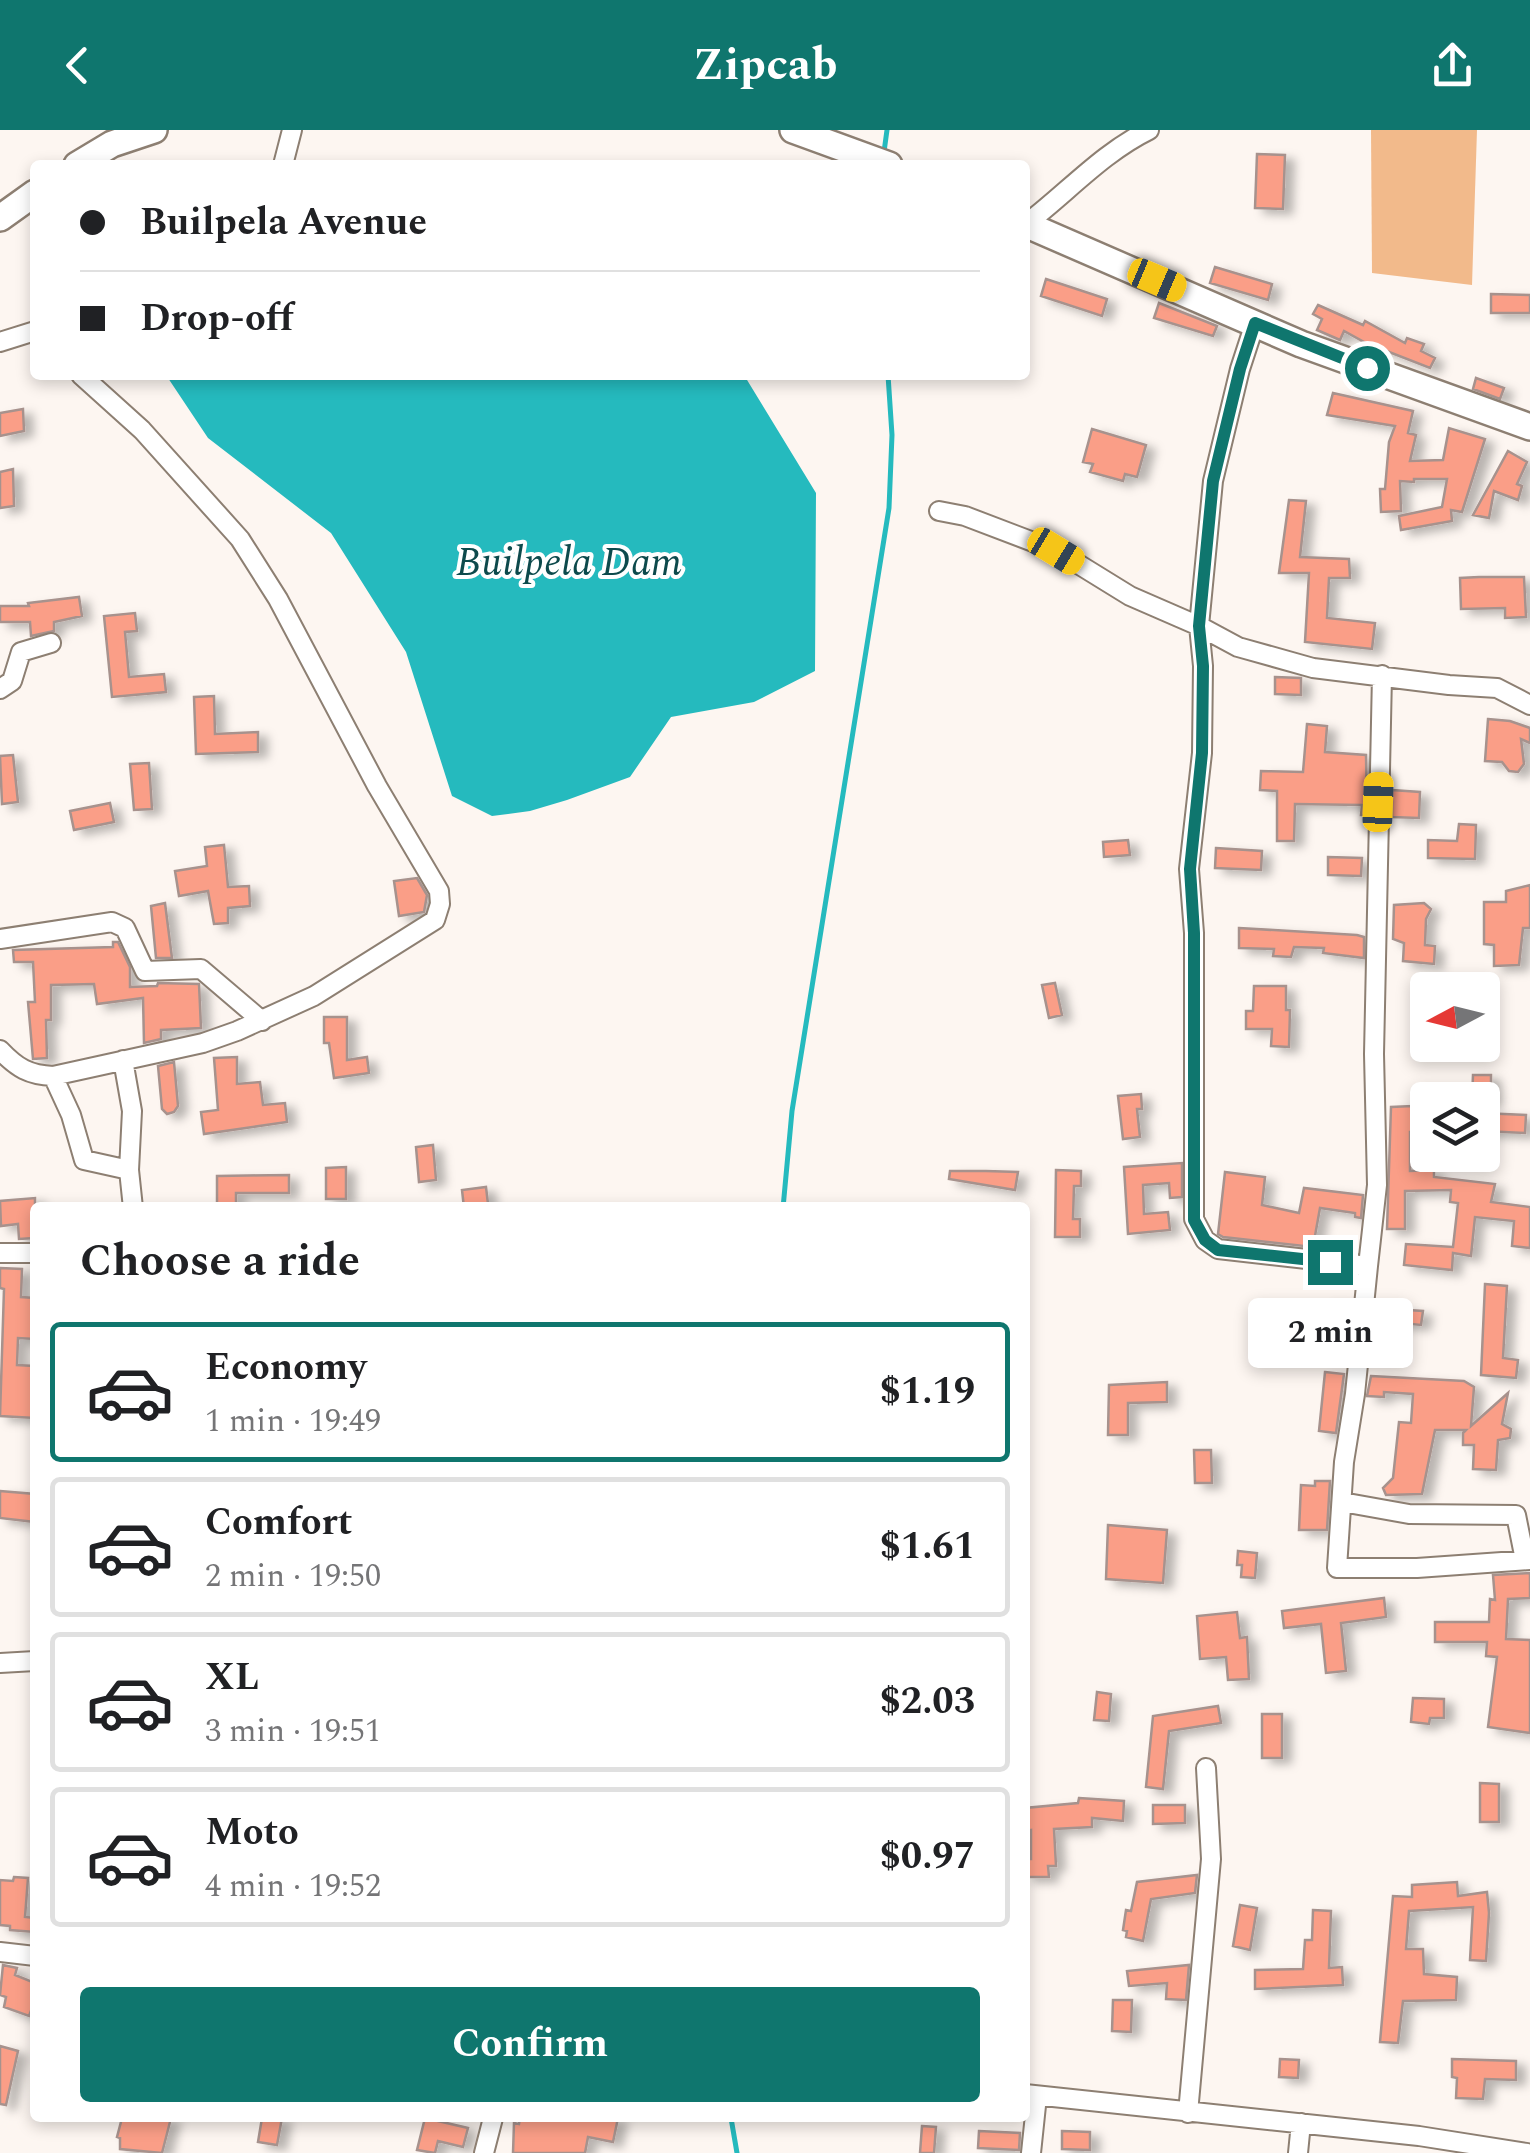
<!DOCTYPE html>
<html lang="en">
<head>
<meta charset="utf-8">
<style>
	body { margin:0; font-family:Spectral,serif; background:#f6f6f6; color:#202124; height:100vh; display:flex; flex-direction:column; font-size:38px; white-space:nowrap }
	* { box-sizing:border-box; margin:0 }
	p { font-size:32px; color:#757577 }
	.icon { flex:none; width:55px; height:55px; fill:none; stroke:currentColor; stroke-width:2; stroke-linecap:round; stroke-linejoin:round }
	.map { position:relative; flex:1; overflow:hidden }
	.sheet { position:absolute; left:30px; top:1072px; width:1000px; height:920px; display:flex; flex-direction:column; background:#fff; border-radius:10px; box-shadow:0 5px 15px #0003 }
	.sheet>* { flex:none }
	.top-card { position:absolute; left:30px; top:30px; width:1000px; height:220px; border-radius:10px; box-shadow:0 5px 15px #0003; display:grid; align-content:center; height:220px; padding:0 50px; background:#fff }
	.needle { width:65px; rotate:263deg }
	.controls { position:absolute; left:1410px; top:842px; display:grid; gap:20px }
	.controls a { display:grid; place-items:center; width:90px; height:90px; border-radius:10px; background:#fff; box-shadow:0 5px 15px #0003; font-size:50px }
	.end { position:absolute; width:45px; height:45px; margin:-22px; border:12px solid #0f766e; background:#fff; box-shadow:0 0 0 5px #fff }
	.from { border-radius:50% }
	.bubble { position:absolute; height:70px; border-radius:10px; background:#fff; box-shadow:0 5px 15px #0003; font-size:32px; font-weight:700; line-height:70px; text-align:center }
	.car { position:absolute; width:30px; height:60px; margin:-30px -15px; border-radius:12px; box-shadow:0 0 8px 2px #0007; background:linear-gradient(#f5c518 24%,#345 0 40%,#f5c518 0 76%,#345 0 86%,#f5c518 0) }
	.top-card b { display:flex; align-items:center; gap:35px; height:95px; font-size:38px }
	.top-card b+b { border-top:2px solid #e0e0e0 }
	.top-card i { width:25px; height:25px; background:#202124 }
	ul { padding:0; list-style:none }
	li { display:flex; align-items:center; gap:30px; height:140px; margin:0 20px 15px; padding:0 30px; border:5px solid #e0e0e0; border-radius:10px }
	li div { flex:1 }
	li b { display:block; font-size:38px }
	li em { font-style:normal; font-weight:700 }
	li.on { border-color:#0f766e }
	li>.icon { width:90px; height:90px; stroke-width:1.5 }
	h2 { padding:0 50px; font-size:45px; line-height:120px }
	.action { display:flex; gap:20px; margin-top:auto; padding:20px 50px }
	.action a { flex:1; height:115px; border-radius:10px; background:#0f766e; color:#fff; font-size:40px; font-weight:700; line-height:115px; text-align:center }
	header { display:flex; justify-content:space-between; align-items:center; height:130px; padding:0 50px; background:#0f766e; color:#fff; font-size:45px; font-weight:700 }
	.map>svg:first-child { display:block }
	.green { fill:#f2ba8b }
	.water { fill:#25babe }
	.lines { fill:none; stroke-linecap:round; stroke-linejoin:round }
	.stream { stroke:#25babe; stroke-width:5 }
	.building { fill:#fa9e87; stroke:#a7928d; stroke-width:2.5; filter:url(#shadow) }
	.street-casing { stroke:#8d7f72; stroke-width:22 }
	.secondary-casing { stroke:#8d7f72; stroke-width:30 }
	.street { stroke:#fff; stroke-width:18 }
	.secondary { stroke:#fff; stroke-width:25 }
	.route { stroke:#0f766e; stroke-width:12 }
	.labels { text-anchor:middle; stroke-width:8; stroke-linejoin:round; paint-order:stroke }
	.water-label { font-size:40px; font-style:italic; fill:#0d4a4c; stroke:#fff }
</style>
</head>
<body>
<header><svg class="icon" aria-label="back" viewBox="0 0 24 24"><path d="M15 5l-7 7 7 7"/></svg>Zipcab<svg class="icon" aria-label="share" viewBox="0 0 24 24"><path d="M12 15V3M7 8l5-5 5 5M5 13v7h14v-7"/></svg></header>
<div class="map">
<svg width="1530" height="2023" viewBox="0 0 1530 2023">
	<defs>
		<filter id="shadow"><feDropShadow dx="9" dy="5" stdDeviation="5" flood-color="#0004"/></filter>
	</defs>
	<rect width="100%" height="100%" fill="#fdf6f1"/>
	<path class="green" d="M1371,0H1477L1472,155L1372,143Z"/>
	<path class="water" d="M166,245H744L816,363L815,541L754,572L671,587L630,647L567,670L530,681L492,686L452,666L406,522L331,403L208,308Z"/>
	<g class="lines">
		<path class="stream" d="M884,22L887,0
			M783,1078L792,981L889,378L892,305L888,245
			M731,1988L737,2023"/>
	</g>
	<path class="building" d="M1257,24L1285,25L1283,79L1255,78Z
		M1215,137L1272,154L1268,170L1210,153Z
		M1046,149L1107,169L1102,186L1041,166Z
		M1491,164L1530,165V183H1491Z
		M1159,173L1217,196L1213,206L1154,188Z
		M1318,175L1363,195L1365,191L1405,213L1407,208L1424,214L1421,221L1435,228L1430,238L1366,213L1344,201L1340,210L1317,200L1322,189L1313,184Z
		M1476,248L1504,258L1500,269L1473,259Z
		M1333,263L1413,281L1408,303L1416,305L1410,331L1443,330L1449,298L1485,309L1462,382L1451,380L1452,391L1401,400L1399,386L1442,377L1447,349H1414V352L1400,351L1401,381L1381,382L1380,359H1385L1389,312L1395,296L1327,285Z
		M23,279L24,301L0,306V283Z
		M1092,299L1146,315L1137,347L1125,344L1123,351L1090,342L1093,334L1083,332Z
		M1508,321L1527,332L1517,354L1522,356L1518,370L1494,361L1489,388L1473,385Z
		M13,339L14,376L0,378V342Z
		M1289,370L1306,371L1300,427L1349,429L1350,448H1329L1327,488L1375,493L1372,519L1305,512L1309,443H1279Z
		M1479,447H1524L1526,487L1505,488V478L1461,479L1460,448Z
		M79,467L82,486L54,492V501L31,506L30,492H0V476H29L28,473Z
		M135,483L137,501L125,502L129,547L164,544L166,562L112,567L104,486Z
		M1275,547L1301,548V565L1275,564Z
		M214,566L215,604L258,602V622L196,624L194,567Z
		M1488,589L1510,591L1530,598V613L1521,609L1524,634L1518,642L1509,641L1502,632L1485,631Z
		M1307,594L1327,596L1325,622L1366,625L1367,685H1361L1362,675L1295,674L1294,711H1277V661L1260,660L1261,641L1303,642Z
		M13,625L18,672L2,674L0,626Z
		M149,633L152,679L134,680L130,634Z
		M1392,660L1420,662L1419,688L1392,687Z
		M110,673L114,692L74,700L70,681Z
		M1459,694L1476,695L1475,729L1428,728V710L1457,711Z
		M1128,710L1130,725L1104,727L1103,712Z
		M224,715L228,757L249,756L250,776L228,778V793L214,794L208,761L179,766L175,741L207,736L205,717Z
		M1216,718L1262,721L1261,740L1215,738Z
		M1328,727L1362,728L1361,746L1328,745Z
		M417,748L427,765L424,782L399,786L394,751Z
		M1530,755V798H1523L1519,835L1494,836V815L1484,814V772H1506V761Z
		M165,773L172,828H156L151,776Z
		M1424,773L1431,779L1426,789L1425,815L1435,816L1434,834L1403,831L1404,813L1393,809L1394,775Z
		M1239,798L1357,805L1364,807V828L1323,823L1324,818L1294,817L1291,827L1273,826L1274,819L1239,818Z
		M113,812H118L130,837V857L157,856L158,853L199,854L201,898L161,900V909L144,913L143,868L97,874L94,854L51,855V890H46L47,928L33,929L28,872H35L33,832H14L13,820L113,817Z
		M1055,853L1062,885L1049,888L1042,855Z
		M1254,856H1286V880H1290L1289,917L1271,916L1272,899H1246V881H1253Z
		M324,887H347V930L367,927L369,943L334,948L329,913H324Z
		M237,927V954L260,952L263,975L285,973L287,992L204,1004L201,982L218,980L214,928Z
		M174,932L178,976L174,982L167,984L162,979L158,936Z
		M1473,945H1491V970H1472Z
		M1141,964L1142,979H1137L1140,1007L1123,1009L1118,966Z
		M1412,976V984H1428V1002H1410V1041L1434,1040V1047L1495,1054L1491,1072L1530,1077V1118L1512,1116L1514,1091L1475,1087L1471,1126L1453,1123L1452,1140L1404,1135L1406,1114L1453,1117L1458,1073L1450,1072L1451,1060L1405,1061V1099H1387L1391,977Z
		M1482,983L1526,985L1525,1003L1482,1001Z
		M433,1015L436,1050L419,1052L416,1017Z
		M1182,1033V1067L1170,1068L1169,1053L1143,1055L1144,1084L1168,1082L1170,1100L1128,1104L1124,1037Z
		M346,1037V1069H326V1038Z
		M1056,1040L1081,1041V1056H1074L1073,1089H1080V1107H1055Z
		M950,1041H986L1018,1042L1015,1060L949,1049Z
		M1225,1042L1265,1047L1262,1075L1299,1083L1304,1058L1363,1065L1361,1088L1355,1087V1083L1320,1078L1313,1117L1223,1107L1218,1104Z
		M289,1045V1063H236V1076H217V1046Z
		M486,1057L488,1074L464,1078L462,1060Z
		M35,1068V1108L19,1109L18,1094L1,1096L0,1071Z
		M0,1138L22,1139L21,1167L35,1168V1209L18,1208L17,1235L35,1236V1288L0,1286L4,1159L0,1158Z
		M1485,1154L1507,1156L1503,1228L1518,1230L1516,1248L1481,1245Z
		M1327,1171L1352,1174L1350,1192L1326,1190Z
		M1392,1179L1423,1181L1421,1195L1391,1192Z
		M1325,1242L1344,1244L1336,1303L1319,1301Z
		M1371,1246L1464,1251L1474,1257L1471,1296L1508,1263L1502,1294L1511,1299L1510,1308L1498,1310L1496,1340L1473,1339L1474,1315H1463V1303L1466,1300H1435L1422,1364L1386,1365L1383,1358L1393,1348L1399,1292L1411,1293L1413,1264L1384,1262V1267L1367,1266Z
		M1167,1252V1272L1128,1273V1305H1108L1109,1255Z
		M1194,1320H1211L1212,1353H1195Z
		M1315,1351H1330L1327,1400H1299L1301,1355L1315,1356Z
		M0,1361L35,1364V1392L0,1388Z
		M1108,1395L1167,1400L1163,1453L1106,1449Z
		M1238,1421L1257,1423L1255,1448L1241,1447L1242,1435H1237Z
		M1530,1443V1468L1508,1469L1506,1509L1530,1510V1603L1488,1597L1497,1527L1486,1526L1487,1512H1435V1492H1489L1490,1469L1495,1470L1493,1445Z
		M1384,1468L1386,1487L1341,1493L1346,1541L1326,1543L1321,1494L1284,1498L1282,1481Z
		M1237,1482L1240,1508L1247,1507L1249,1549L1228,1550L1226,1527L1200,1529L1197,1486Z
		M1097,1562L1111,1564L1109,1591L1094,1590Z
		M1413,1568L1444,1569V1588H1430L1429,1594L1411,1592Z
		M1218,1576L1221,1593L1169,1601L1163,1659L1146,1657L1153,1586Z
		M1262,1584H1282V1628H1262Z
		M1480,1653L1499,1654V1692H1480Z
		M1079,1668L1124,1671L1123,1691L1092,1688V1697L1054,1699L1056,1736H1048L1049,1747H1025V1729H1031V1700L1025,1701V1678L1078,1673Z
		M1153,1675H1185V1693L1153,1694Z
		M1197,1745L1195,1763L1151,1769L1143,1811L1126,1807L1127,1801L1123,1800L1126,1780L1131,1781L1137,1752Z
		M14,1747L28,1748L25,1787L35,1788V1802L10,1800V1796L0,1795V1750L13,1751Z
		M1457,1752L1458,1766L1487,1762L1489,1783L1486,1831L1470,1830L1473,1777L1409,1781L1406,1819H1423L1424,1844L1457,1847L1456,1870L1403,1871L1398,1913L1380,1912L1393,1766L1412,1767V1755Z
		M1240,1775L1257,1778L1250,1820L1233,1816Z
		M1313,1780L1331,1781L1329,1838L1342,1837L1343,1855L1255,1859V1840L1303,1839L1305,1810H1312Z
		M3,1835L17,1838L15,1845L35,1853V1870L29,1886L4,1877L6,1867L0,1865Z
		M1189,1835L1186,1870L1166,1869L1167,1853L1129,1856L1127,1841Z
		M1113,1870H1132L1131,1902L1112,1901Z
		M0,1916L18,1921L6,1975L0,1974Z
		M1280,1929L1299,1930L1298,1948L1279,1947Z
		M1452,1929L1516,1931V1950L1485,1949L1483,1969L1456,1968L1457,1948L1452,1947Z
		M122,1988H171L162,2023L120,2019V2008L117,2007Z
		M262,1988H282L277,2015L258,2012Z
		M425,1988L468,1998L463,2017L438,2011L435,2023L417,2020Z
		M520,1988H618L613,2012L588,2007L585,2023H513L514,1993L519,1994Z
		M922,1996L936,1997L934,2023H920Z
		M979,2001L1020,2003L1019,2020L978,2018Z
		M1062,2001L1090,2002V2020L1062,2019Z"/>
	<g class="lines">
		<defs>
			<path id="street" d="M283,35L292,0
				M1026,94C1067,63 1102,23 1149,0
				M1255,193L1240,239L1213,351L1199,496L1238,517L1313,538L1449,555L1497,558L1530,575
				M0,212L35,201
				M939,381L965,386L1057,421L1130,466L1199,496L1203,536L1202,623L1189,739L1194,803V1089L1205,1110L1218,1119L1368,1136L1355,1264L1344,1332L1337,1438H1417L1530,1430
				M0,559L12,551L21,522L51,513
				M0,809L112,792L125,798L145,841L201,839L262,891
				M0,920C17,938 29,945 53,946L203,913L237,901L314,866L435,790L440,774L439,761L377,656L278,469L240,409L142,300L81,245
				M123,930L132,981L129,1040L133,1078
				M53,946L71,985L84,1030L129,1040
				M0,1123H35
				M1368,1136L1377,1055L1374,924L1382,545
				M1342,1372L1409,1384L1516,1385L1525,1430
				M0,1533L35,1531
				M0,1822L35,1826
				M1025,1964L1419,2006L1527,2023
				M1188,1983L1211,1729L1206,1638
				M484,2023L493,1988
				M1031,2023L1037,1966
				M1298,2023L1301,1993"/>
			<path id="secondary" d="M793,0L889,35
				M77,35L112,14L154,0
				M0,88L35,63
				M1025,94L1301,214L1530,297"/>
		</defs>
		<use href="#street" class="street-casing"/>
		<use href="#secondary" class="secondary-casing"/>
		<use href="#street" class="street"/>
		<use href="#secondary" class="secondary"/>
	</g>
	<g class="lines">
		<path class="route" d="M1330,1132L1218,1120L1205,1110L1194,1090V803L1190,739L1202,623L1203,536L1199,496L1213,351L1240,239L1255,193L1367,238"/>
	</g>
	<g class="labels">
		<g class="water-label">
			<text x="569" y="445">Builpela Dam</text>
		</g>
	</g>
</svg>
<div class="controls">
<a><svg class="needle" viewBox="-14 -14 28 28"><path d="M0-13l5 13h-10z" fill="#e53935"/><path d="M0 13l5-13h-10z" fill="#757577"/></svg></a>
<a><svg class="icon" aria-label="layers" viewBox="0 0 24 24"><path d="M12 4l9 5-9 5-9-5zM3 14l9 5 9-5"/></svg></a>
</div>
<i class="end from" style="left:1367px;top:238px"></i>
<i class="end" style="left:1330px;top:1132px"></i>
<div class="bubble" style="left:1248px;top:1168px;width:165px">2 min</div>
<i class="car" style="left:1157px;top:150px;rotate:113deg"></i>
<i class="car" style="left:1056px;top:421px;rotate:121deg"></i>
<i class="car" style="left:1378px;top:672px;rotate:2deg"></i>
<div class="top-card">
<b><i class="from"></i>Builpela Avenue</b>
<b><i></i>Drop-off</b>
</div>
<section class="sheet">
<h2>Choose a ride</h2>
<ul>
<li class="on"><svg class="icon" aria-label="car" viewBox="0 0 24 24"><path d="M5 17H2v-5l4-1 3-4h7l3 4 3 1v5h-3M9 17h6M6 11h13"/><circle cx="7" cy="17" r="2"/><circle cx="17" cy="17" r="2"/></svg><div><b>Economy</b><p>1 min · 19:49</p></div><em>$1.19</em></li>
<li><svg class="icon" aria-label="car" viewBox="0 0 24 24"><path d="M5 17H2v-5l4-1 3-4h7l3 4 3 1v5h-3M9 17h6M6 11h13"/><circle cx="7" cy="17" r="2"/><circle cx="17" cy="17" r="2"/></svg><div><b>Comfort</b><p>2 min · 19:50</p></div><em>$1.61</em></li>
<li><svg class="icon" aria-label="car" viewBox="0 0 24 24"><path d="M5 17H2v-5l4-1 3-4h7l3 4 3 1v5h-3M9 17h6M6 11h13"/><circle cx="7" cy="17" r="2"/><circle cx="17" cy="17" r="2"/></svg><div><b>XL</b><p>3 min · 19:51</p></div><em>$2.03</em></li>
<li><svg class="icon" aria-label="car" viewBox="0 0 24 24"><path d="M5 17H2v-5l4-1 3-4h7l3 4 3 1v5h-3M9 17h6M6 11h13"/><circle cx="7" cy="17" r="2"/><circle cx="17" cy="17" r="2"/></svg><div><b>Moto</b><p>4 min · 19:52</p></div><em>$0.97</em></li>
</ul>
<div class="action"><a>Confirm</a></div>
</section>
</div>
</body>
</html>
